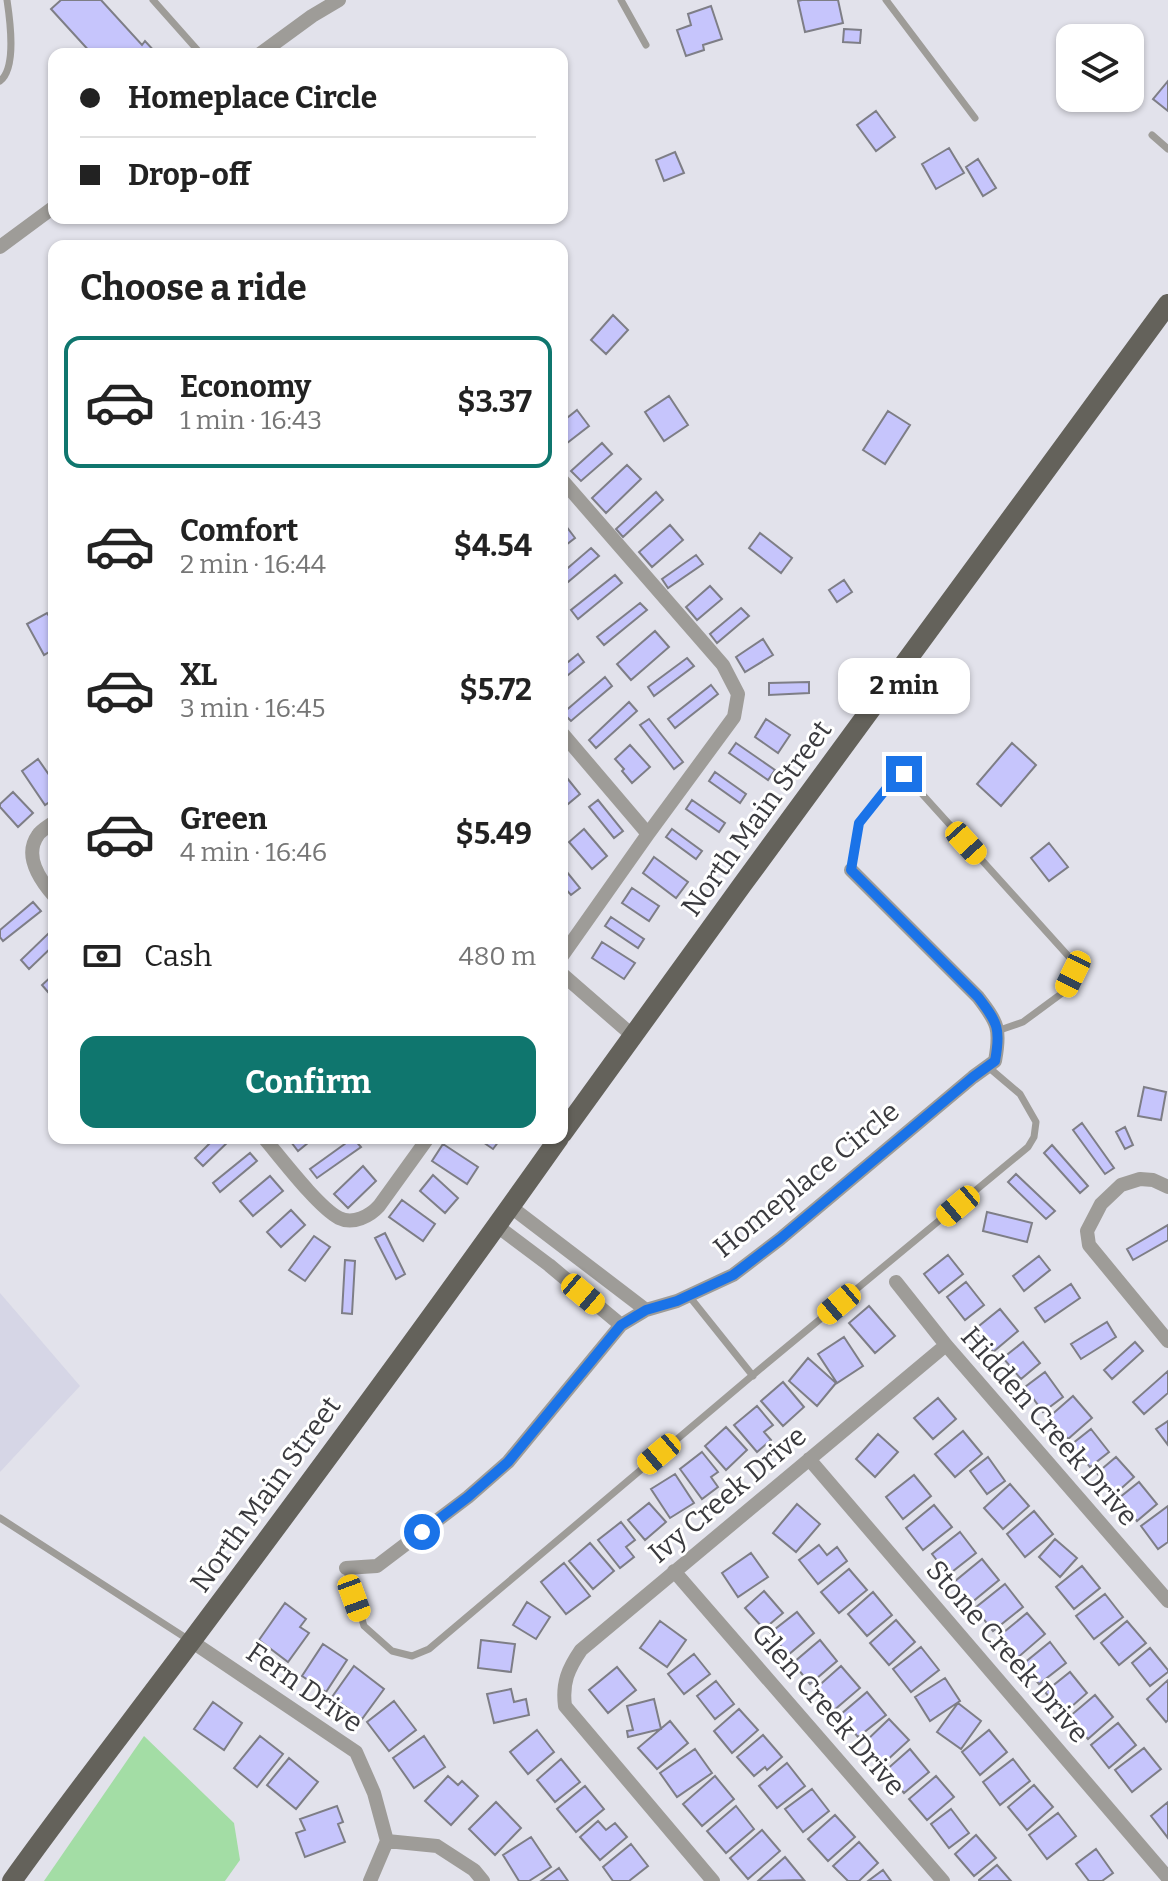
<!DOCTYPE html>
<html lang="en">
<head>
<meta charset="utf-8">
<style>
	body { margin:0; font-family:Bitter,serif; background:#f2f2f2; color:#222; height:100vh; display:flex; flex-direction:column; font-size:30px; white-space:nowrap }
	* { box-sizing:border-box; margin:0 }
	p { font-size:26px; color:#767676 }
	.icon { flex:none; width:44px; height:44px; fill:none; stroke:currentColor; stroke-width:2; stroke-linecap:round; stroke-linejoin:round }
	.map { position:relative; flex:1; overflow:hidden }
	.details { position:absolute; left:48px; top:240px; width:520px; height:904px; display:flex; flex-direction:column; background:#fff; border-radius:16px; box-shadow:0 2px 6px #0004 }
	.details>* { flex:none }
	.guide { position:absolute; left:48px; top:48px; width:520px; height:176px; border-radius:16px; box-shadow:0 2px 6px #0004; display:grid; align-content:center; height:176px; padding:0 32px; background:#fff }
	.buttons { position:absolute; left:1056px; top:24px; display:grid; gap:16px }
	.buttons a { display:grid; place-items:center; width:88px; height:88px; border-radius:16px; background:#fff; box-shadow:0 2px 6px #0004; font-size:40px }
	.end { position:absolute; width:36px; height:36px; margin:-18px; border:10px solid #1a73e8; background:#fff; box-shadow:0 0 0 4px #fff }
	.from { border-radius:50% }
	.bubble { position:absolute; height:56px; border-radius:16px; background:#fff; box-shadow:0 2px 6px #0004; font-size:26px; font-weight:700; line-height:56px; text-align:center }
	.car { position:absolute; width:24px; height:48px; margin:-24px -12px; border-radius:10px; box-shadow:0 0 6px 2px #0007; background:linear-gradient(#f5c518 24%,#345 0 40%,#f5c518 0 76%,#345 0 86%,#f5c518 0) }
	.guide b { display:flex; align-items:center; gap:28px; height:76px; font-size:30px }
	.guide b+b { border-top:2px solid #e0e0e0 }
	.guide i { width:20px; height:20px; background:#222 }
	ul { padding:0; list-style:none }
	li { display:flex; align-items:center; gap:24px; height:132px; margin:0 16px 12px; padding:0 16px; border:4px solid transparent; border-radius:16px }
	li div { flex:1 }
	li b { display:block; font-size:30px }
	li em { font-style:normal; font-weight:700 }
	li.active { border-color:#0f766e }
	li>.icon { width:72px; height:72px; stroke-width:1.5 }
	h2 { padding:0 32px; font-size:36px; line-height:96px }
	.pay { display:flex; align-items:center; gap:20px; height:88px; padding:0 32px; font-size:30px }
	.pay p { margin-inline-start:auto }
	.button { display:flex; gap:16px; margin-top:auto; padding:16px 32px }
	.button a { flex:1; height:92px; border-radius:16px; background:#0f766e; color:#fff; font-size:32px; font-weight:700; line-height:92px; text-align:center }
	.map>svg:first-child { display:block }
	.built { fill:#d6d6e6 }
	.green { fill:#a3dda5 }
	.building { fill:#c6c5fc; stroke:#7e7e86; stroke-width:2 }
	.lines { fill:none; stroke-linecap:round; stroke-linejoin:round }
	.service { stroke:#9e9c98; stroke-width:7 }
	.minor { stroke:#9e9c98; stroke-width:14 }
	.primary { stroke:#64625b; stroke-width:20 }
	.route { stroke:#1a73e8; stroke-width:10 }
	.labels { text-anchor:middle; stroke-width:6; stroke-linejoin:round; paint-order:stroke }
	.street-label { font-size:28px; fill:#3b3b3f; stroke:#fff }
</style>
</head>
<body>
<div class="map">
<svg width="1168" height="1881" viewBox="0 0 1168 1881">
	<rect width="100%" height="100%" fill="#e2e2eb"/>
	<path class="built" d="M0,1293L80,1386L0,1472Z"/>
	<path class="green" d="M144,1736L234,1823L240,1860L225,1881H44Z"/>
	<path class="building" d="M61,0H101L142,45L145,41L157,54H92L51,9Z
		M802,0H838L843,23L805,32L798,1Z
		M711,6L722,39L703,45L704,50L686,56L677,30L691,25L688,14Z
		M844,29L861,30L860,43L843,42Z
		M1168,81V111L1153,99Z
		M876,111L895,137L876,151L857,125Z
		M949,148L964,173L936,189L922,164Z
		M675,152L684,173L664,181L656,160Z
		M978,159L996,188L983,196L966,167Z
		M613,315L628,330L606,354L591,340Z
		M669,396L688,425L664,441L645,412Z
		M577,410L589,426L562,447V422Z
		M888,411L910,425L885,464L863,450Z
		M602,443L612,454L581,481L571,471Z
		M627,465L641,479L606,513L592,498Z
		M656,492L663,500L623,537L616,529Z
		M563,522L575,538L562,548V523Z
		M670,525L683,540L652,567L639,552Z
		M760,533L792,558L781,573L749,548Z
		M591,548L599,556L562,587V573Z
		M696,555L703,564L668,588L662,579Z
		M615,575L622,583L578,619L571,610Z
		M844,580L852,592L837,602L829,590Z
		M710,586L722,599L697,620L686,607Z
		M640,603L647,610L604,645L597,637Z
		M741,608L749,616L717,643L710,634Z
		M47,613L54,624V649L44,655L27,624Z
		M655,631L669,647L631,680L617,664Z
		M763,639L773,655L745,672L736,657Z
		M578,654L584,662L562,680V667Z
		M687,658L694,666L654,696L648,687Z
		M605,677L612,686L571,721L563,713Z
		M809,682V693L769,695V683Z
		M711,685L718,694L675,728L668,719Z
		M629,702L637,711L596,748L589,740Z
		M649,719L683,762L674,769L640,725Z
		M766,719L790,735L778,753L755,737Z
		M736,743L775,770L768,780L729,753Z
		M1012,743L1036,765L1001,806L977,784Z
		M630,745L650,767L632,783L622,771L624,769L615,759Z
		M38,759L54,782V799L45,805L22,771Z
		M715,772L746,794L740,803L709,781Z
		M567,778L580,794L562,809V782Z
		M13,792L33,813L18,827L0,807V804Z
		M598,800L623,831L614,838L589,807Z
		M692,800L725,823L719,832L686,809Z
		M584,829L607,856L592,869L569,842Z
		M672,829L702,851L696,859L666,837Z
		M1049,843L1068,867L1049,881L1031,858Z
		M654,857L688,882L676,898L643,873Z
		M562,866L580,888L571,895L562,885Z
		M632,888L659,906L649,921L622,903Z
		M33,902L41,911L3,941L0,937V930Z
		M611,917L644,939L638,948L605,926Z
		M52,930L54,945L29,969L21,960Z
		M602,942L635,963L624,979L592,958Z
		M54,974V987L48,992L42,985Z
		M1144,1087L1166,1092L1161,1120L1138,1116Z
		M1082,1123L1114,1168L1105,1174L1073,1130Z
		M1125,1127L1133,1145L1125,1149L1116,1132Z
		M215,1138H232L203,1166L195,1158Z
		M288,1138H314L298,1151Z
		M353,1138L361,1147L317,1178L310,1169Z
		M477,1138H495L499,1141L493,1149Z
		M443,1144L478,1167L467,1184L432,1161Z
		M1052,1145L1088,1186L1080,1193L1044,1153Z
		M250,1153L257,1161L220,1192L213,1183Z
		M363,1166L376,1181L348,1208L334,1194Z
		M1016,1174L1055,1211L1046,1219L1008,1182Z
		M433,1175L458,1198L445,1213L420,1191Z
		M270,1176L283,1191L253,1216L240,1201Z
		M402,1200L435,1224L423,1241L389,1217Z
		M291,1210L305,1225L281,1247L267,1232Z
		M987,1212L1032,1223L1027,1242L983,1231Z
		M1168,1225V1240L1133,1260L1127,1249Z
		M385,1233L405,1274L396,1279L375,1238Z
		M314,1236L330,1247L305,1281L289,1270Z
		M948,1255L963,1274L939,1293L924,1274Z
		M1039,1256L1050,1270L1024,1291L1013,1276Z
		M345,1260L355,1261L352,1314L342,1313Z
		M966,1282L984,1305L965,1320L947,1297Z
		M1071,1284L1080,1298L1045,1322L1035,1308Z
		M869,1306L895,1336L875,1353L849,1323Z
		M1000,1309L1018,1331L993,1352L974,1330Z
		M1107,1322L1116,1337L1081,1359L1071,1344Z
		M844,1337L863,1366L837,1383L818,1354Z
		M1023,1342L1040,1363L1021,1379L1003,1358Z
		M1135,1342L1143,1351L1112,1379L1104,1370Z
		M808,1358L836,1383L817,1406L789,1381Z
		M1168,1371V1393L1144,1414L1133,1402Z
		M1045,1372L1063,1397L1043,1412L1025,1387Z
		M783,1382L804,1407L783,1426L761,1401Z
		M1073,1396L1092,1418L1068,1439L1049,1417Z
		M938,1398L956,1419L933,1439L914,1418Z
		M757,1406L773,1425L764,1432L771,1440L757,1452L734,1425Z
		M1168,1421V1445L1156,1429Z
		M726,1427L747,1450L726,1470L705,1446Z
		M1091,1429L1109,1452L1090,1467L1072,1444Z
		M963,1431L982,1454L955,1477L935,1454Z
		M878,1434L898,1452L875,1477L856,1459Z
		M702,1452L718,1472L711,1477L718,1487L702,1499L680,1469Z
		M988,1457L1005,1481L987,1494L970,1471Z
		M1116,1457L1134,1477L1115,1494L1097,1473Z
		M675,1474L694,1503L670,1518L651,1489Z
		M914,1475L931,1496L903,1519L886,1497Z
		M1139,1482L1157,1504L1137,1521L1119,1498Z
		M1010,1484L1029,1506L1003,1529L984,1508Z
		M649,1503L666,1522L645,1540L628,1520Z
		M797,1504L820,1524L796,1552L773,1533Z
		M934,1505L952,1527L923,1550L906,1528Z
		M1168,1506V1542L1158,1549L1141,1526Z
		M1034,1511L1053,1534L1025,1557L1007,1534Z
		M621,1522L635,1540L626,1547L634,1557L620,1568L598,1540Z
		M960,1532L976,1553L948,1575L932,1554Z
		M1055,1539L1077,1558L1060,1577L1039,1557Z
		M590,1543L614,1571L593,1589L569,1561Z
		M819,1545L827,1555L837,1547L847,1561L818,1584L799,1560Z
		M751,1553L768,1577L738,1597L722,1573Z
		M982,1559L999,1580L971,1603L954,1582Z
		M564,1563L590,1596L566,1614L541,1582Z
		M1082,1566L1100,1588L1074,1609L1056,1587Z
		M849,1569L867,1590L839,1613L821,1592Z
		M1005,1584L1023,1607L993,1631L975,1608Z
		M764,1591L783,1613L764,1629L745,1608Z
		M873,1592L892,1615L867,1636L848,1614Z
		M1105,1594L1123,1617L1094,1639L1076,1616Z
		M527,1602L550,1617L536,1639L513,1625Z
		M285,1603L306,1619L300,1627L309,1633L288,1662L259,1640Z
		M797,1612L814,1633L788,1655L770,1633Z
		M1027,1613L1045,1634L1016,1659L998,1637Z
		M896,1620L915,1642L889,1665L870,1643Z
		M660,1621L686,1640L667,1667L640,1648Z
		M1127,1621L1146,1643L1119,1665L1101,1643Z
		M481,1640L515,1644L511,1672L478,1668Z
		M820,1640L837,1661L810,1684L793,1663Z
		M1050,1642L1066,1663L1039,1684L1023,1664Z
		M323,1644L347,1660L326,1692L302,1676Z
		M921,1647L939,1670L911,1692L893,1669Z
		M1150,1648L1168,1670V1672L1150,1686L1132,1663Z
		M694,1654L710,1674L684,1694L668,1674Z
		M354,1666L384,1689L362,1719L332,1697Z
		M841,1666L860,1688L833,1711L815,1689Z
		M617,1667L636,1690L608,1713L589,1690Z
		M1070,1672L1087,1693L1063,1714L1045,1692Z
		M945,1678L960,1701L930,1721L915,1697Z
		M1168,1680V1720L1166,1722L1147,1699Z
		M716,1681L734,1704L715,1719L697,1696Z
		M511,1689L514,1702L526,1699L529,1715L494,1723L487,1694Z
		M867,1692L886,1715L858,1737L840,1715Z
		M1095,1695L1113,1717L1088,1739L1069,1717Z
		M654,1699L661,1729L628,1737L627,1731L633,1730L627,1706Z
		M394,1701L416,1730L389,1751L367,1722Z
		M213,1702L242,1723L224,1750L194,1729Z
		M958,1703L981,1721L961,1749L937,1732Z
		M739,1709L758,1730L732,1753L714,1731Z
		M889,1719L909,1740L884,1763L865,1742Z
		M670,1721L688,1743L657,1769L638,1748Z
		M1118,1723L1136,1745L1109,1768L1091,1745Z
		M537,1730L554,1752L528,1774L510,1752Z
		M989,1730L1007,1752L980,1775L962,1752Z
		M763,1735L782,1757L767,1770L765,1767L754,1776L737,1757Z
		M260,1736L283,1754L257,1787L234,1768Z
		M424,1736L445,1767L414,1788L393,1758Z
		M1144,1748L1161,1769L1132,1792L1115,1770Z
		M695,1749L712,1773L677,1797L660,1773Z
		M910,1749L929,1772L904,1793L885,1771Z
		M289,1758L318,1782L296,1809L267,1785Z
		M561,1759L580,1782L555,1802L537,1780Z
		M1013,1759L1030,1781L1000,1805L983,1782Z
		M787,1763L805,1786L777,1808L759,1786Z
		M448,1776L458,1785L462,1781L478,1796L451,1825L425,1801Z
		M715,1776L734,1799L702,1826L683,1804Z
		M936,1776L954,1797L927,1820L909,1799Z
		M1034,1785L1053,1807L1027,1830L1008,1807Z
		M585,1786L604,1809L576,1832L557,1809Z
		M812,1789L829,1811L803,1832L785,1809Z
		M496,1802L521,1828L495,1855L469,1829Z
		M1168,1802V1838L1151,1816Z
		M337,1806L343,1822L338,1824L345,1842L305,1857L296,1833L305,1830L300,1819Z
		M736,1806L754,1829L726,1853L707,1831Z
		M951,1809L969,1833L949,1848L931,1824Z
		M1058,1813L1076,1836L1047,1859L1029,1835Z
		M835,1815L855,1837L828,1861L808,1839Z
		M598,1821L606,1830L615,1823L627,1837L600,1860L580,1837Z
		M762,1830L780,1851L748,1879L730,1858Z
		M976,1835L996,1858L974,1876L955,1854Z
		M531,1837L551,1867L529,1881H519L503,1855Z
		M859,1842L878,1863L859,1881H848L833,1866Z
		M631,1844L648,1866L629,1881H613L603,1867Z
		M1096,1849L1113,1873L1102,1881H1089L1076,1864Z
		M785,1857L804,1880L758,1881Z
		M997,1865L1011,1881H979V1880Z
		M559,1868L568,1881H541Z
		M883,1870L891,1881H868Z"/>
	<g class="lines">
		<path class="service" d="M153,0L201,54
			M621,0L646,45
			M886,0L975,118
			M0,81C17,68 10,20 7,0
			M1152,135L1168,149
			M851,870L859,823L894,779L904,774L1071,959L1073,974L1065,991L1023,1022L997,1031
			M689,1296L753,1376
			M0,1518L189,1640
			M346,1568L364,1626L392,1651L412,1656L429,1649L766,1364L1028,1147L1034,1137L1036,1122L1020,1094L987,1066"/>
		<path class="minor" d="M260,54L312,16L339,0
			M0,247L54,207
			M562,480L723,665L738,694L734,717L648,834L562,956
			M562,733L648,834
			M54,822C49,826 41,830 38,835C23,856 40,880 54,896
			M562,974L632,1035
			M264,1138C281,1158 318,1207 339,1218C353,1225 370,1216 379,1206L428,1138
			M1168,1187L1153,1180L1140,1179L1121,1185L1101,1204L1087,1231L1089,1245L1168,1341
			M511,1207L646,1310
			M497,1226L549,1265L621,1325
			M896,1282L946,1345L1168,1601
			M809,1459L1168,1878
			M346,1568L377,1566L468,1497L508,1462L621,1325L646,1310L677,1301L733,1275L780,1239L973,1077L995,1061C1001,1029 998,1023 978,997L851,870
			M674,1571L943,1881
			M191,1641L356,1752L374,1793L387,1841L370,1881
			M387,1841L437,1846L474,1870L483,1881
			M713,1881L565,1706C562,1683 568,1669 581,1650L946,1345"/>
		<path class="primary" d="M562,1134L742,885L1168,304
			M12,1881C70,1800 131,1722 190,1643C315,1476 439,1308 559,1138"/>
	</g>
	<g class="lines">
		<path class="route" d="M422,1532L468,1497L508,1462L621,1325L646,1310L677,1301L733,1275L780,1239L973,1077L995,1061C1001,1029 998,1023 978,997L851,870L859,823L894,779L904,774"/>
	</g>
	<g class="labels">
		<g class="street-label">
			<text transform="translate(756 818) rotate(-54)" y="10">North Main Street</text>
			<text transform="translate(806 1179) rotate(-39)" y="10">Homeplace Circle</text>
			<text transform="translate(1050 1426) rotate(49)" y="10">Hidden Creek Drive</text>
			<text transform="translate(265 1494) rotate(-54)" y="10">North Main Street</text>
			<text transform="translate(727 1494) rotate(-40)" y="10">Ivy Creek Drive</text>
			<text transform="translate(1008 1651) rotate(49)" y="10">Stone Creek Drive</text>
			<text transform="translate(305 1687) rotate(35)" y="10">Fern Drive</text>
			<text transform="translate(829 1709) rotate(49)" y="10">Glen Creek Drive</text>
		</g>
	</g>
</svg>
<div class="buttons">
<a><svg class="icon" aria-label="layers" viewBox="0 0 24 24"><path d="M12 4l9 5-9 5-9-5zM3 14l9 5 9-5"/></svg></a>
</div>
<i class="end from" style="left:422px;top:1532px"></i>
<i class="end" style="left:904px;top:774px"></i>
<div class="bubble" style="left:838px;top:658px;width:132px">2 min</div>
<i class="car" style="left:966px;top:843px;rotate:138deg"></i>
<i class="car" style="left:1073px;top:974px;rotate:206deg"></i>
<i class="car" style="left:958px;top:1206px;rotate:230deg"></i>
<i class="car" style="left:583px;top:1294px;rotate:130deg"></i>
<i class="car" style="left:839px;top:1304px;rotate:230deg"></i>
<i class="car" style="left:659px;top:1454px;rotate:230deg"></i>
<i class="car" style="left:354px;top:1598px;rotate:160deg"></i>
<div class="guide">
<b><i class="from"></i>Homeplace Circle</b>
<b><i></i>Drop-off</b>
</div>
<section class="details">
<h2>Choose a ride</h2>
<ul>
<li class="active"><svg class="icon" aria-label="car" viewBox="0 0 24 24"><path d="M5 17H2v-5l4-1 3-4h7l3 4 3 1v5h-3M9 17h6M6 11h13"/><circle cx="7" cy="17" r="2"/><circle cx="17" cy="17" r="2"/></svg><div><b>Economy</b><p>1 min · 16:43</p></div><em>$3.37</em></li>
<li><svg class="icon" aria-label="car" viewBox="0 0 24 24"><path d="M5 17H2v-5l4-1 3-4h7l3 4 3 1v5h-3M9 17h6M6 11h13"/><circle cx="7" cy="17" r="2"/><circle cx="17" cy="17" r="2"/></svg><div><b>Comfort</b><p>2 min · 16:44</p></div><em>$4.54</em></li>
<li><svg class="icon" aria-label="car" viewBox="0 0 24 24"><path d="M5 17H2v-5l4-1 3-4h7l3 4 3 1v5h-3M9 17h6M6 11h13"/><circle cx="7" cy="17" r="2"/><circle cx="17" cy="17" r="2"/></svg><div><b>XL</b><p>3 min · 16:45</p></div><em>$5.72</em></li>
<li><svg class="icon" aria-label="car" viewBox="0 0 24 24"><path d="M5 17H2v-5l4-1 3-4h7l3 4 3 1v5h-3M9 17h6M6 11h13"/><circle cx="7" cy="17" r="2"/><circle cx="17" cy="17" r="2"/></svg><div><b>Green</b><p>4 min · 16:46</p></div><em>$5.49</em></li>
</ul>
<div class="pay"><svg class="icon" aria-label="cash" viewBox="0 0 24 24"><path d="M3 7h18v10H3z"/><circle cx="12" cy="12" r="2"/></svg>Cash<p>480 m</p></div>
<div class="button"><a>Confirm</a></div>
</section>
</div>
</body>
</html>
